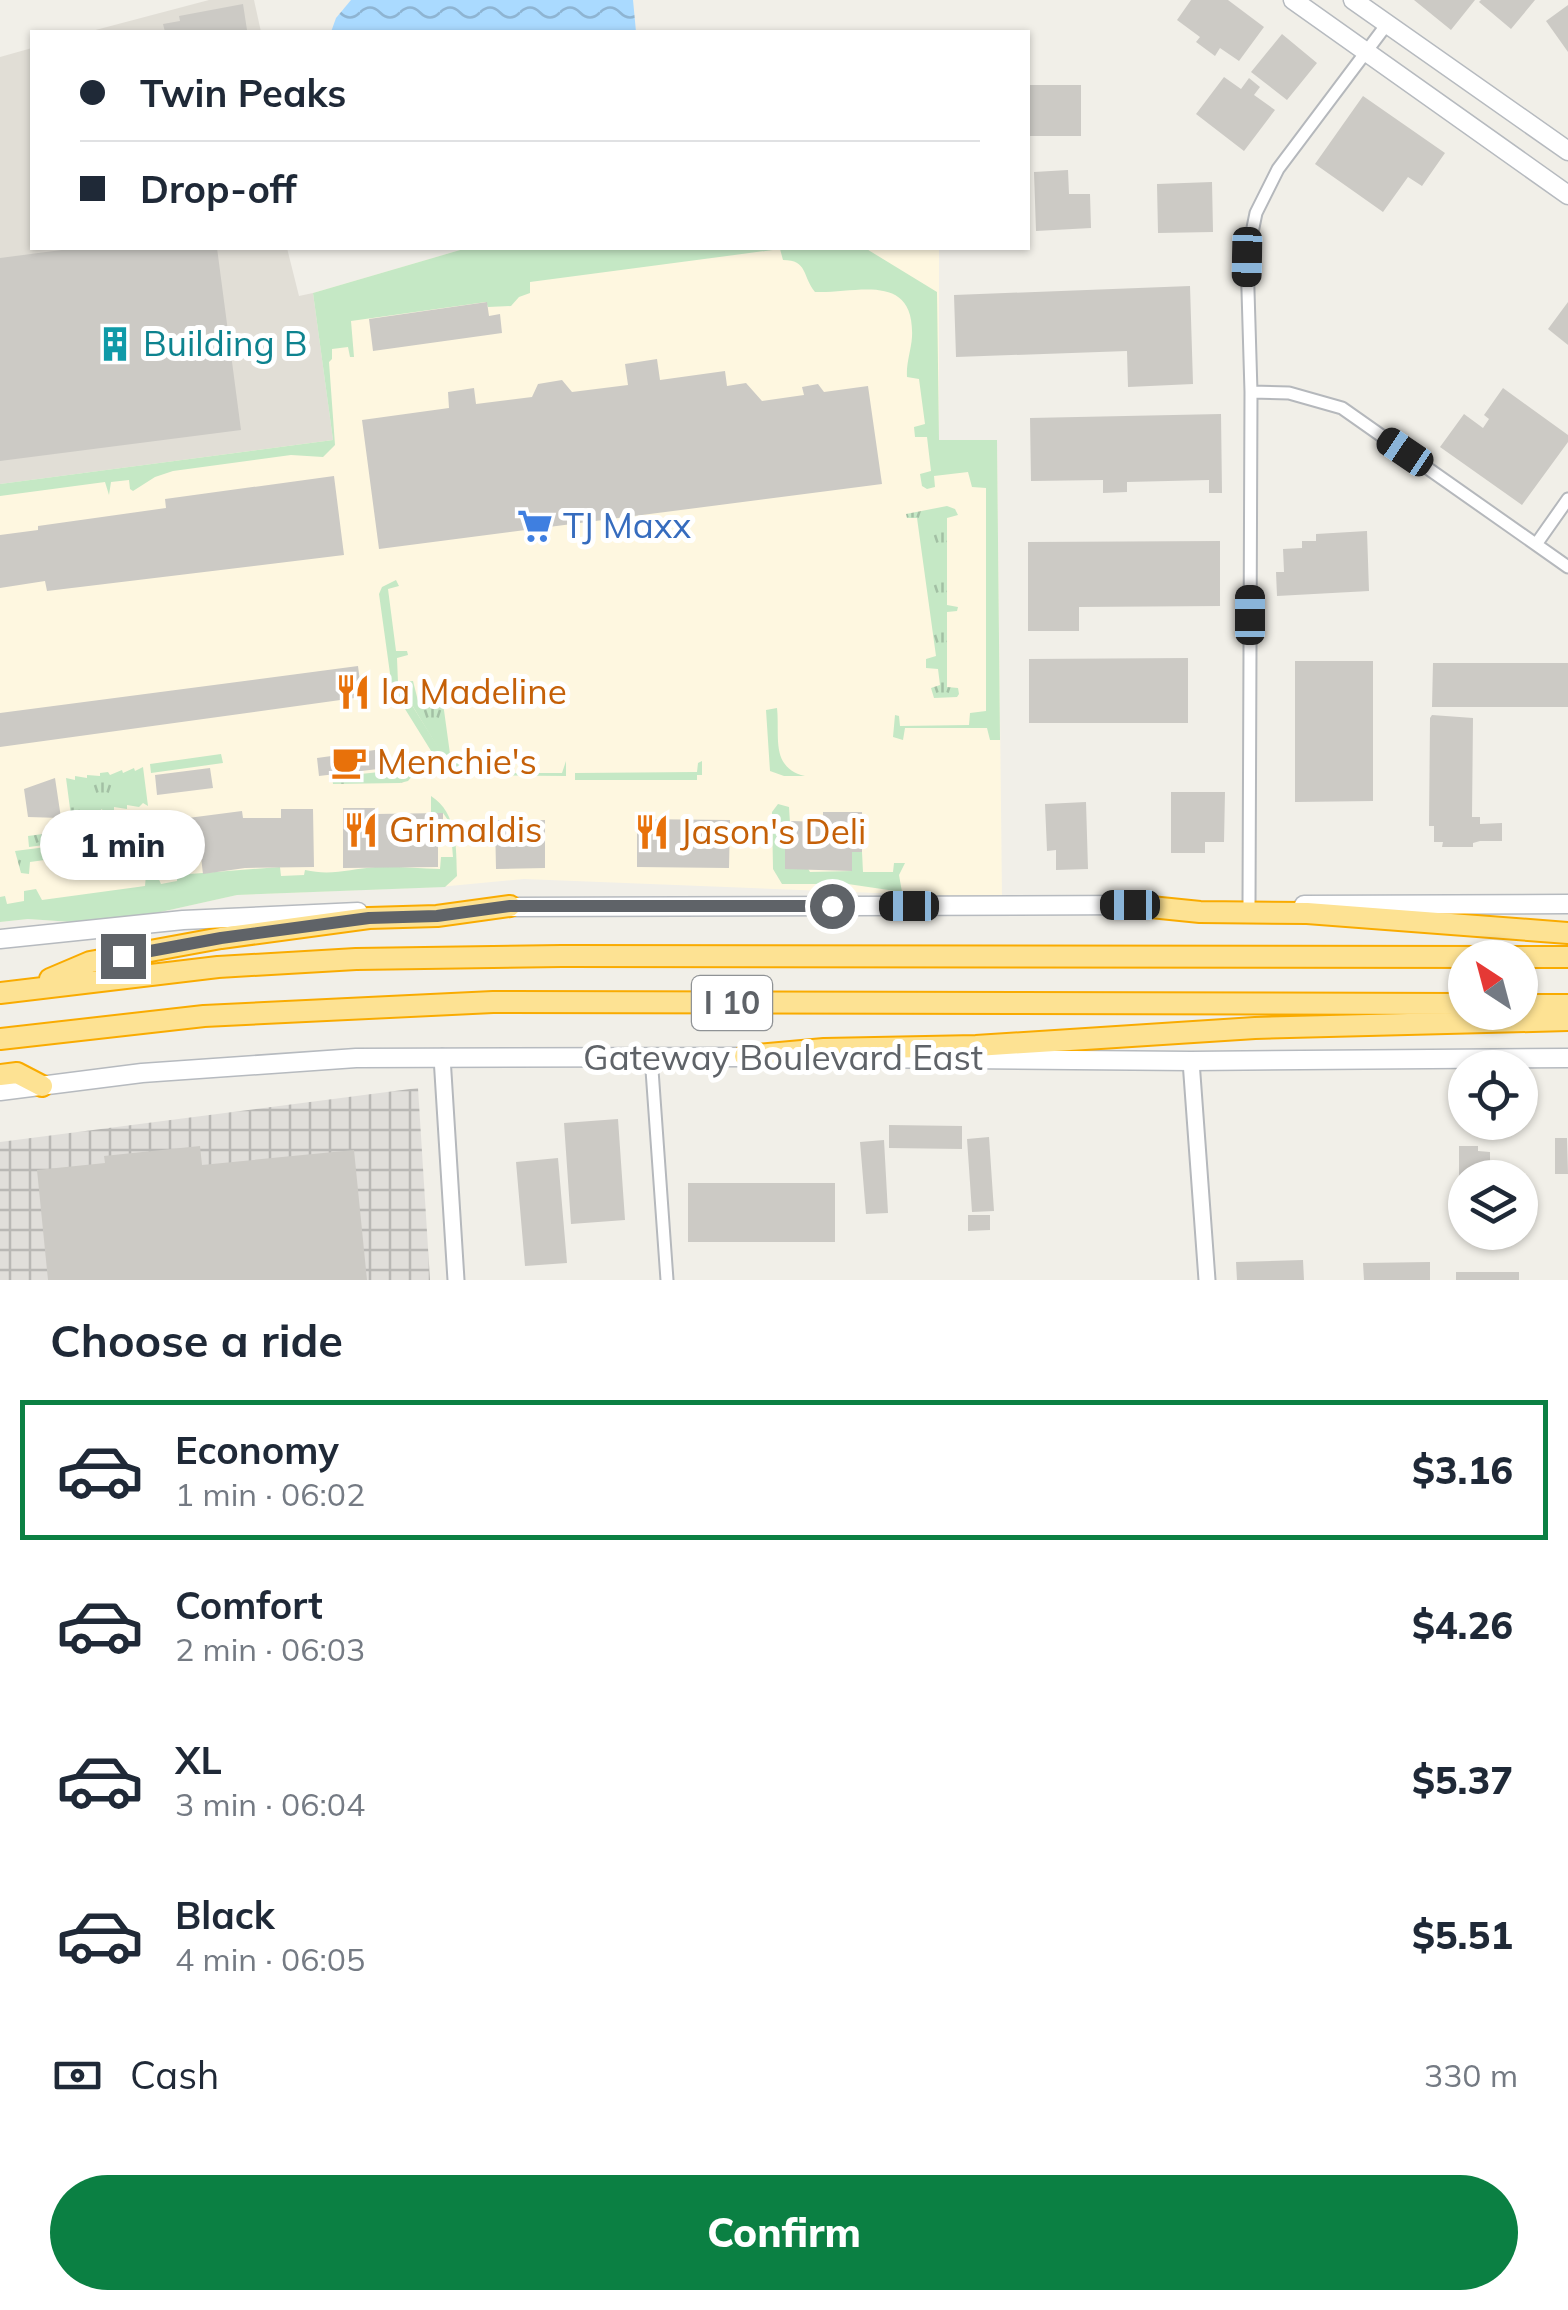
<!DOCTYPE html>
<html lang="en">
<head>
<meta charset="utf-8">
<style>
	body { margin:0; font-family:Mulish,sans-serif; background:#f2f2f3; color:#1f2937; height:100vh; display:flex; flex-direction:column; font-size:38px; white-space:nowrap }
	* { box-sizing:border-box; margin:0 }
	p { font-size:32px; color:#747a83 }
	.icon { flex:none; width:55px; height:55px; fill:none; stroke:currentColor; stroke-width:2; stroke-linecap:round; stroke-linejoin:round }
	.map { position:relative; height:1280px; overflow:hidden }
	.details { display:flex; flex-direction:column; background:#fff; flex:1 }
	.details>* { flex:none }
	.top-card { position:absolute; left:30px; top:30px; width:1000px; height:220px; border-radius:0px; box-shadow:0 2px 8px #0004; display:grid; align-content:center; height:220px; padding:0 50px; background:#fff }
	.needle { width:65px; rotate:324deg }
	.buttons { position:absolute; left:1448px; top:940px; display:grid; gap:20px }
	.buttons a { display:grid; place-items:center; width:90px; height:90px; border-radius:50%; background:#fff; box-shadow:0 2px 8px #0004; font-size:50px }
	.end { position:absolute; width:45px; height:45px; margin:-22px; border:12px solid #5f6368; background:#fff; box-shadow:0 0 0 5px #fff }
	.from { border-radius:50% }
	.bubble { position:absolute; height:70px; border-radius:35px; background:#fff; box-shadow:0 2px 8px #0004; font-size:32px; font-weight:800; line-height:70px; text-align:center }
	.car { position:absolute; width:30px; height:60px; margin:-30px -15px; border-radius:12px; box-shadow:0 0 8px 2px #0007; background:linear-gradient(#222 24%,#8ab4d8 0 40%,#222 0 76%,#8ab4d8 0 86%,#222 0) }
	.top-card b { display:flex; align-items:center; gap:35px; height:95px; font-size:38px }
	.top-card b+b { border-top:2px solid #e0e1e3 }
	.top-card i { width:25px; height:25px; background:#1f2937 }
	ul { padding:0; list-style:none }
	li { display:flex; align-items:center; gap:30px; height:140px; margin:0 20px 15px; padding:0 30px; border:5px solid transparent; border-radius:0px }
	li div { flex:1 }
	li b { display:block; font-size:38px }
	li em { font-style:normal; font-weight:800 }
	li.active { border-color:#0b8043 }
	li>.icon { width:90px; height:90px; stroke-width:1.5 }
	h2 { padding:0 50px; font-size:45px; line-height:120px }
	.pay { display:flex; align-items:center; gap:25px; height:110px; padding:0 50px; font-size:38px }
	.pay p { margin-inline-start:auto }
	.action { display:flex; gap:20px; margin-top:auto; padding:20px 50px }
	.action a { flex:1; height:115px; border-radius:60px; background:#0b8043; color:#fff; font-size:40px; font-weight:800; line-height:115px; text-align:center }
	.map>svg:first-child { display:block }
	.commercial { fill:#fef7e0 }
	.industrial { fill:url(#industrial-grid) }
	.education { fill:#e1ded6 }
	.grass { fill:url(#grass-tufts) }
	.garden { fill:#c5e8c5 }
	.water { fill:url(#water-waves) }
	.building { fill:#cccac5 }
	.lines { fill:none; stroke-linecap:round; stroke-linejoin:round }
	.minor-casing { stroke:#b5b8bc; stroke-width:15 }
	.tertiary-casing { stroke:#b5b8bc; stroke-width:19 }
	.secondary-casing { stroke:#b6babf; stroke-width:21 }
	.motorway-casing { stroke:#f9ab00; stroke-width:24 }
	.minor { stroke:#fff; stroke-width:11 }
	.tertiary { stroke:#fff; stroke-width:15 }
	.secondary { stroke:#fff; stroke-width:18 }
	.motorway { stroke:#fde293; stroke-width:20 }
	.route { stroke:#5f6368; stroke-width:12 }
	.labels { text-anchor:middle; stroke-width:10; stroke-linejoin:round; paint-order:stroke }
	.shield { fill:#fff; stroke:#8f9295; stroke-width:2.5 }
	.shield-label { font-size:32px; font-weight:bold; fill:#5f6368 }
	.culture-label { font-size:35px; fill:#0d838f; stroke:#fff; text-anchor:start }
	.shop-label { font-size:35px; fill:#366cbe; stroke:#fff; text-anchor:start }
	.food-label { font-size:35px; fill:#c56008; stroke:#fff; text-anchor:start }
	.street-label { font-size:35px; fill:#5f6368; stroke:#fff }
</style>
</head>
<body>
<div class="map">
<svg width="1568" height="1280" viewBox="0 0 1568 1280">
	<defs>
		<pattern id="industrial-grid" width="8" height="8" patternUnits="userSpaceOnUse" patternTransform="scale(2.5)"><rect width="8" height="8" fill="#e0deda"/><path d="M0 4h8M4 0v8" fill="none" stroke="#b9b8b5"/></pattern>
		<pattern id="grass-tufts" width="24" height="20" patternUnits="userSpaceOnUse" patternTransform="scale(2.5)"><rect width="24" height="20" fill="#c5e8c5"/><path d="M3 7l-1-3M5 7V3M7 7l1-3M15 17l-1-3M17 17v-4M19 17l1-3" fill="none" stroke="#a3c0a4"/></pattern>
		<pattern id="water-waves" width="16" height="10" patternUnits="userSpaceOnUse" patternTransform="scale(2.5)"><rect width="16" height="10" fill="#aadaff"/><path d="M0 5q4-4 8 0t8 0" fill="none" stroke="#8eb4d2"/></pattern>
	</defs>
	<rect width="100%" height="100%" fill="#f1efe8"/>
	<path class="commercial" d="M467,248H939V440H997L1002,898L524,879L439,887L237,895L156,913L72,922L28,919L0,922V484L333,439L313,293Z"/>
	<path class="industrial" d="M418,1088L430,1280H0V1142Z"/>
	<path class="education" d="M209,0H254L261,32H88Z
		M32,48V248H287L299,296L313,293L333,440L0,484V57Z"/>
	<path class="grass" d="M947,506L955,509L958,515L947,518V605L958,607L957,611L947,612V687L958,688L959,694L957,697L934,698L931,688L940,685L938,669L926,668V659L936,656L917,518H907L906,514Z
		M413,681L418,701L446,698L445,687H452L454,700L443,703L451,761L447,762L443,756L398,682Z
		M143,767L148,806L143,803L139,807L127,805V809L114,807V810L106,812L101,809V812L93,813L92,810L88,814L76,812L71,816L66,778L75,780V776L87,778V775L100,776V773L108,772L110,775L122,770L123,773L134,768L135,771Z
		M408,769L414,774L408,781L400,783L333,784L332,777Z
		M138,821L140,832L29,847L28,836Z
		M155,833L157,851L152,857L143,858L140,847L30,862L29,874L21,873L15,851Z"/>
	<path class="garden" d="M467,248H865L937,292L939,440H997L1000,740H990L987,728H905L903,740L893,737L895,715L899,716L900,726L969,725L970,713L986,711V488L972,487L968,472L934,476L935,487L927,489L922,486L920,474L931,471L927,437H915L914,427L925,424L919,379L907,377C906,363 911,351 912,337C915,270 854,294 815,292C802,276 808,260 783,260L780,249L530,282V293L519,297L511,306L488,307L486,302L351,321L354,357H350L348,347L332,349V359L329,362L335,445L323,457L291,455L173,471L155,477L133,491L130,489L129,480L111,482L109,495L105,482L0,496V484L333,440L313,293Z
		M396,580L399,586L388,589L396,651H407L408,655L397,658L398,683L447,761L467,760L469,773H562L566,761V776L446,775L392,688L379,594L382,587Z
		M777,708C780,736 770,768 805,776H784L770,771L766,710Z
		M221,754L223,763L151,773L150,764Z
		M702,761V775H697V780H575V773L697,772L698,763Z
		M431,796C458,813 456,848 457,876L445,887L237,895L156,913L72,922L28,919L0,922V897L5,896L7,904L24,901V891L36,889L42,900L145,886L146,875L156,873L161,884L177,881V875L280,867L281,876L304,875L305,870C331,876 351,869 375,867C398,866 420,869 440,869L441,857H453L450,823L443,813H431Z
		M778,804L789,807L791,839L810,872L852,871V852H862L863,872H893L894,863H905L899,875L902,892L848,884H782L773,869L772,812Z"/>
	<path class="water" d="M351,0H633L636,32H331L336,18Z"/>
	<path class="building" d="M1191,0H1228L1264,27L1239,61L1220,48L1215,56L1196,42L1200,37L1177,20Z
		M1414,0H1475L1451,30Z
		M1481,0H1535L1511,29L1479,2Z
		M243,4L247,30L165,32L163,24L180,21L179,16Z
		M1568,5V52L1546,21Z
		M1282,34L1317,63L1287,100L1251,72Z
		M1224,77L1241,89L1249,78L1260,87L1254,95L1275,110L1244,151L1196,114Z
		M1028,85H1081V136H1028Z
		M1363,96L1445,153L1422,186L1408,177L1383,212L1315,164Z
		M1068,170L1069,194H1090L1091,228L1036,231L1034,172Z
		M1212,182L1213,232L1158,233L1157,184Z
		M77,248H217L241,430L0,461V258Z
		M1190,286L1193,384L1128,387L1127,351L956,357L954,295Z
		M487,302L489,316L500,314L502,333L373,351L369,319Z
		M1568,302V345L1548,329Z
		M657,359L660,380L725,371L727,386L746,383L762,401L804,395L802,387L818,384L824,392L868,386L882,484L379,549L362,420L449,408L448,392L474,388L476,404L532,397L538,384L562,380L572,392L628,385L625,364Z
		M1503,388L1568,435V442L1522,505L1440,447L1464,414L1483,428L1489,419L1484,415Z
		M1221,414L1222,493H1209V480L1127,482V492L1103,493V480L1031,481L1030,418Z
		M334,476L344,555L47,591L45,581L0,588V535L38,530V526L166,508L165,499Z
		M1367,531L1369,591L1277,596L1276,572H1284L1283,549L1302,548V541H1316V534Z
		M1220,541V606L1079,607V631H1028V542Z
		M1188,658V723H1029V659Z
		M1295,661H1373V801L1295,802Z
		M1433,663H1568V707H1432Z
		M358,666L362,697L0,747V713Z
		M1432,715L1473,718L1472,817H1480V824L1502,823V841H1480L1473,843V847H1442L1443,842H1434V826H1429L1430,718Z
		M375,750L378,769L319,776L317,758Z
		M210,768L213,788L157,795L155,775Z
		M55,778L61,818L28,817L24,789Z
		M1171,792H1225L1224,842H1205V853H1171Z
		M1086,802L1088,869L1056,870V850L1047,851L1045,804Z
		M343,808H375V814L443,813V844H438V867L343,868Z
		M281,809H313L314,867L245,868L203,874L201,857L193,858L188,818L242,811L243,818H281Z
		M823,812H862V852H852V871L785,869V839H791V821L823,822Z
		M637,819L730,820L729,868L637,867Z
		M495,820H545V868L496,869Z
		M618,1119L625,1220L571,1224L564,1123Z
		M889,1125L962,1126V1149L889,1148Z
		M989,1137L994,1211L972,1212L967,1139Z
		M1555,1138H1567L1568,1174H1555Z
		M884,1140L888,1213L866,1214L860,1142Z
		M200,1146L202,1165L354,1150L367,1280H48L37,1170L105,1163L104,1156Z
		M1459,1146H1478V1151L1490,1152V1175L1459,1178Z
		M558,1158L567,1263L525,1266L516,1162Z
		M688,1183H835V1242H688Z
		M968,1215H990V1230L968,1231Z
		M1303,1260L1304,1280H1237L1236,1262Z
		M1430,1262V1280H1364L1363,1263Z
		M1456,1272H1519V1280H1456Z"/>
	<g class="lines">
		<defs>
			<path id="minor" d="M1251,392L1289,393L1342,408L1568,567
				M1537,543L1568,499
				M1249,905L1251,392L1247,257L1256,213L1278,169L1387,24
				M651,1056L667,1280"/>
			<path id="tertiary" d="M442,1057L456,1280
				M1191,1061L1207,1280"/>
			<path id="secondary" d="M1293,0L1568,195
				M1353,0L1568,151
				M1304,905L1568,904
				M499,907L1143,905
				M0,939L183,920L358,912
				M859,1058L1191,1061L1568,1058
				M0,1091L142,1073L356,1058L758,1057"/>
			<path id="motorway" d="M1131,905L1200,912L1307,913L1568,933
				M50,979L90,962L221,938L369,918L437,916L510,906
				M0,993L218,967L356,959L562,956L1568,957
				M1520,1005H1568
				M0,1039L204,1016L493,1002L1465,1004
				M745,1056L824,1049L976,1046L1255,1028L1568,1020
				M0,1075L17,1073L42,1086"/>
		</defs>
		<use href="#minor" class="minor-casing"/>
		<use href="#tertiary" class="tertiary-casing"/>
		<use href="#secondary" class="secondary-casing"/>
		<use href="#motorway" class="motorway-casing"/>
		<use href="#minor" class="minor"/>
		<use href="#tertiary" class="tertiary"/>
		<use href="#secondary" class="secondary"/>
		<use href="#motorway" class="motorway"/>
	</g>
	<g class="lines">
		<path class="route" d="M123,956L221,938L369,918L437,916L510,906H832"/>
	</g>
	<defs>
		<symbol id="building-bare" viewBox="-9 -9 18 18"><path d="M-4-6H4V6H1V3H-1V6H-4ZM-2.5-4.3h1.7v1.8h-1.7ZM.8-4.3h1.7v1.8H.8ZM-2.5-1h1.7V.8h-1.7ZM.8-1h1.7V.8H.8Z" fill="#0f9aa8" stroke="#fff" stroke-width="2.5" paint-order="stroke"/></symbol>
		<symbol id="supermarket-bare" viewBox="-9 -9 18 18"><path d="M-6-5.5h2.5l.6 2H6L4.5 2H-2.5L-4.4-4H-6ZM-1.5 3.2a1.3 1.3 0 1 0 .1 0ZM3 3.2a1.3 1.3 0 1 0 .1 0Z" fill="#3f7fe0" stroke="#fff" stroke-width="2.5" paint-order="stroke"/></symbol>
		<symbol id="restaurant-bare" viewBox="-9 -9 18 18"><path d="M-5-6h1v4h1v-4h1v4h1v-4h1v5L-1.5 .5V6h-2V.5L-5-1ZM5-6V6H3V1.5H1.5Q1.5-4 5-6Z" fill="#e8710a" stroke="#fff" stroke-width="2.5" paint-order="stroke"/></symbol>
		<symbol id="cafe-bare" viewBox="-9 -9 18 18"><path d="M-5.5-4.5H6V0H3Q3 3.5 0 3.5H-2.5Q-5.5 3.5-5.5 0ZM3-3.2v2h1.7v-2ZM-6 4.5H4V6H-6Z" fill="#e8710a" stroke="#fff" stroke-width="2.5" paint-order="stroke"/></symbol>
	</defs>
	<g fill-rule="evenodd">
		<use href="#building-bare" x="90" y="319" width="50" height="50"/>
		<use href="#supermarket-bare" x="510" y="501" width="50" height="50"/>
		<use href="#restaurant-bare" x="328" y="667" width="50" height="50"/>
		<use href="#cafe-bare" x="324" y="737" width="50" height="50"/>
		<use href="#restaurant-bare" x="336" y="805" width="50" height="50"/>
		<use href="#restaurant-bare" x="627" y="807" width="50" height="50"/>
	</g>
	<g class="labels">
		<rect class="shield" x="692" y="976" width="80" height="54" rx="8"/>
		<g class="shield-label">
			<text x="732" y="1014">I 10</text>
		</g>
		<g class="culture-label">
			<text x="143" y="356">Building B</text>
		</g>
		<g class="shop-label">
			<text x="563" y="538">TJ Maxx</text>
		</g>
		<g class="food-label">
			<text x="381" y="704">la Madeline</text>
			<text x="377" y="774">Menchie's</text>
			<text x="389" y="842">Grimaldis</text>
			<text x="680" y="844">Jason's Deli</text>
		</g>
		<g class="street-label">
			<text x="783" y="1070">Gateway Boulevard East</text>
		</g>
	</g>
</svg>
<div class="buttons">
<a><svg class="needle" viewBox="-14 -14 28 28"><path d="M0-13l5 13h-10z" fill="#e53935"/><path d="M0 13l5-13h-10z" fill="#747a83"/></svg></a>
<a><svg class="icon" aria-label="locate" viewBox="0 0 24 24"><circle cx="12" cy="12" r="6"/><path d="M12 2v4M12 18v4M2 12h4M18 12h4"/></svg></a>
<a><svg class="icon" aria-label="layers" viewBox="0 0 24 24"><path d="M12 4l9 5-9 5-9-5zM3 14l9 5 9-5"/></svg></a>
</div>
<i class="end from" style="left:832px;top:906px"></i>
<i class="end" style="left:123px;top:956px"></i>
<div class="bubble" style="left:40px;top:810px;width:165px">1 min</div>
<i class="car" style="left:1247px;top:257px;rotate:181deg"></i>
<i class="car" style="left:1405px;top:452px;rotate:304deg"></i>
<i class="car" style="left:1250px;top:615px;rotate:0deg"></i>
<i class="car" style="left:1130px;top:905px;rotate:270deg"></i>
<i class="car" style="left:909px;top:906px;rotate:270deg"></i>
<div class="top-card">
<b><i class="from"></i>Twin Peaks</b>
<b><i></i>Drop-off</b>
</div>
</div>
<section class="details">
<h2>Choose a ride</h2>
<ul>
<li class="active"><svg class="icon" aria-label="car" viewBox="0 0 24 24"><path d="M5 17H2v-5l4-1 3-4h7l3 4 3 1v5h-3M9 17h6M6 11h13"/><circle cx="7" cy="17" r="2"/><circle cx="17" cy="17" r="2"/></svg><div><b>Economy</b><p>1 min · 06:02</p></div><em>$3.16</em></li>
<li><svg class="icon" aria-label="car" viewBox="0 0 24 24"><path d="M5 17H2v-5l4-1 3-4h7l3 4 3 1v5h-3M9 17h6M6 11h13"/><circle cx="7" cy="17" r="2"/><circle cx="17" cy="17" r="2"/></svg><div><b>Comfort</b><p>2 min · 06:03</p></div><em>$4.26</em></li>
<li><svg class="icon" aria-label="car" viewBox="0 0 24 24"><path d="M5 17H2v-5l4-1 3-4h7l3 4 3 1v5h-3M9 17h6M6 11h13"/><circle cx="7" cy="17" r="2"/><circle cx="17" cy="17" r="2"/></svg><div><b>XL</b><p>3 min · 06:04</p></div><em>$5.37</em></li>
<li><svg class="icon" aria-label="car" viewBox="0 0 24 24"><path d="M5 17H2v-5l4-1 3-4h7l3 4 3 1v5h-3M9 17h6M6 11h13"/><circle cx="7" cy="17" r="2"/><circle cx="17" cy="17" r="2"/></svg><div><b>Black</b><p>4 min · 06:05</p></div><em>$5.51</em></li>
</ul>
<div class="pay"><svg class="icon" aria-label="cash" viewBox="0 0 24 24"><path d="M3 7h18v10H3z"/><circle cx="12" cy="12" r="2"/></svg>Cash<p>330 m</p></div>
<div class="action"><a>Confirm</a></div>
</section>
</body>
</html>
